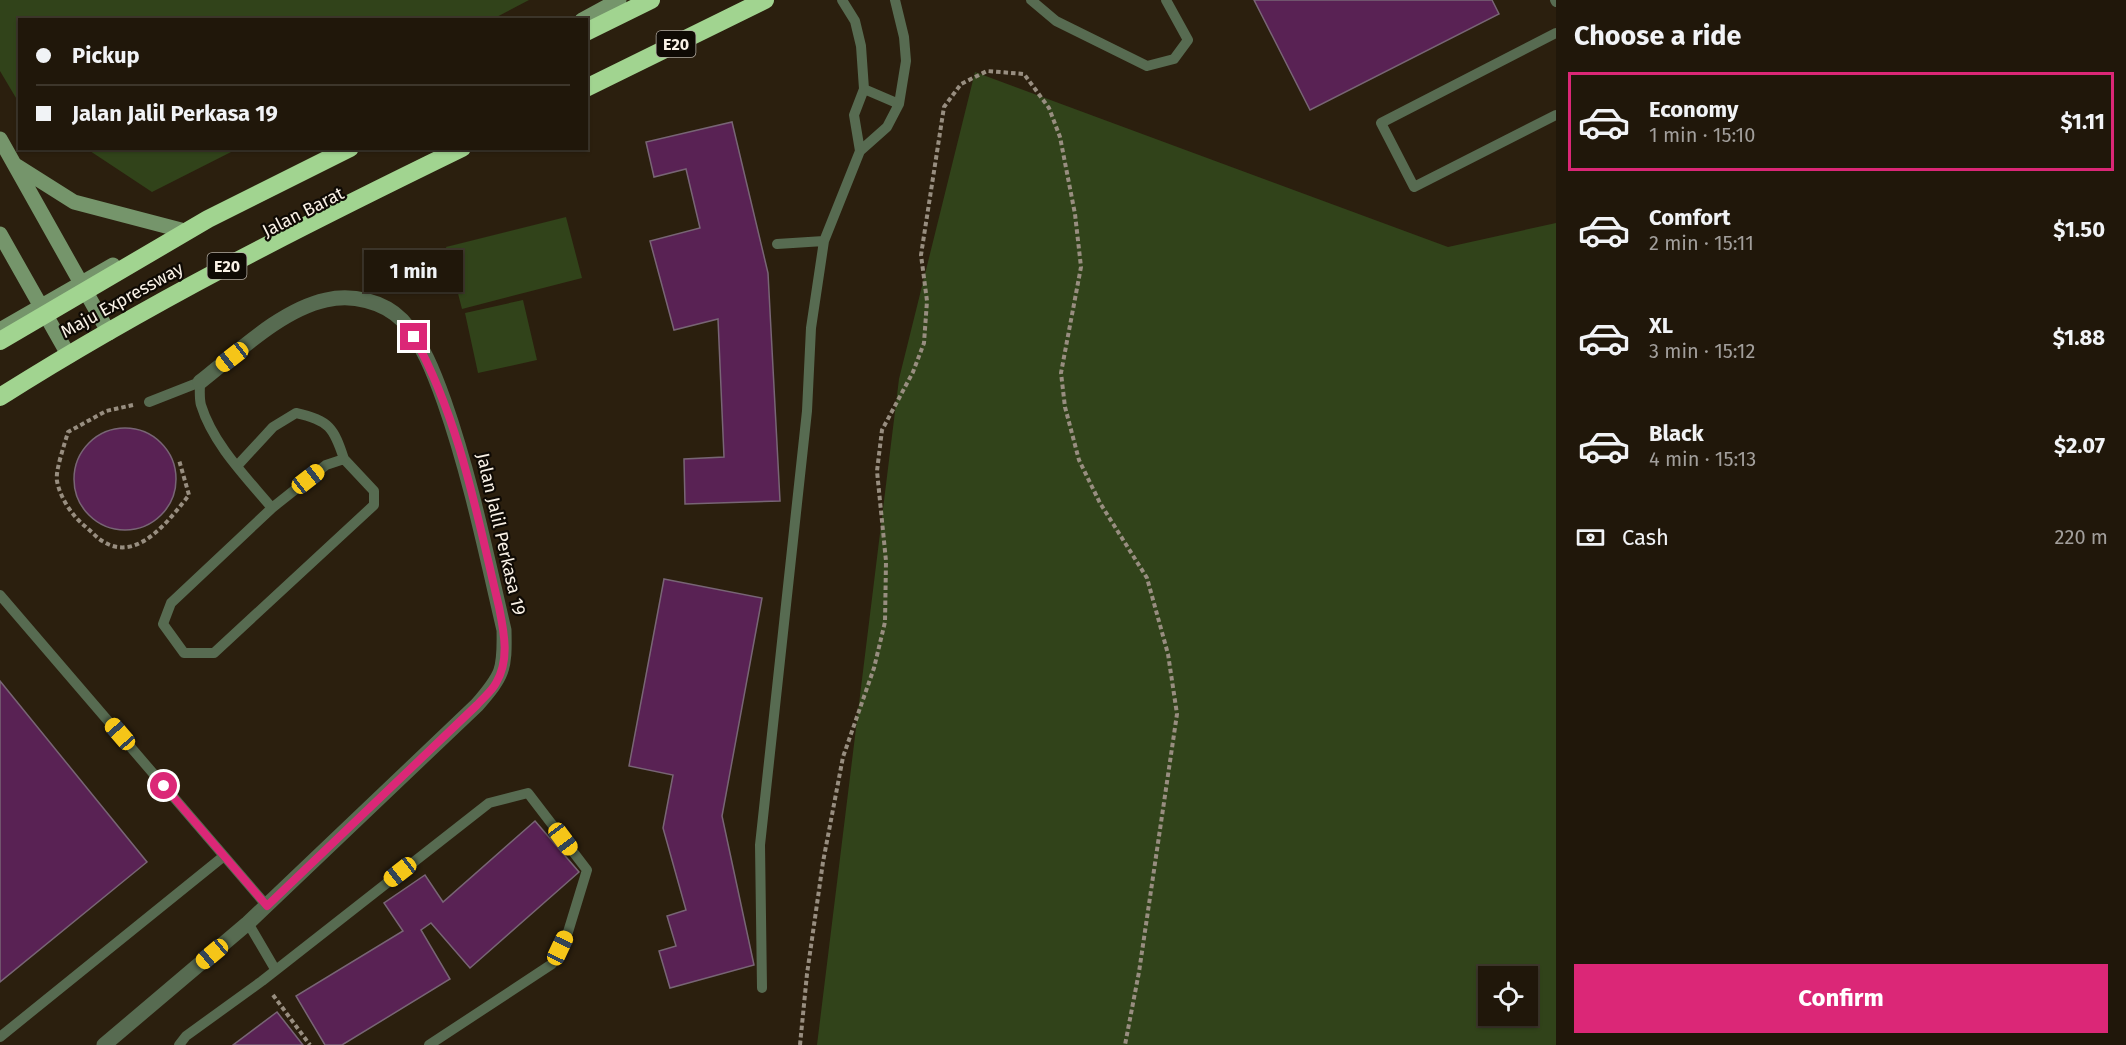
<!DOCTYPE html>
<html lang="en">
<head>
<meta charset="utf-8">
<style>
	body { margin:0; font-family:"Fira Sans",sans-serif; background:#2d2418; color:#f1f3f6; height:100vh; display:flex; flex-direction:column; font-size:22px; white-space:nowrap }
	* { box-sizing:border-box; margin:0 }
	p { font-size:20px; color:#a29f9c }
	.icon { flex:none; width:33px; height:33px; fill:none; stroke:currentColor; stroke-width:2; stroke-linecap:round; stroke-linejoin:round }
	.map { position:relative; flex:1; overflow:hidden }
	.panel { display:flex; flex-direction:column; background:#20170a; width:570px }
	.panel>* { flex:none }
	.banner { position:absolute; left:18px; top:18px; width:570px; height:132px; border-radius:0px; box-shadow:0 2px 4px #0004,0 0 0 2px #3d362b; display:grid; align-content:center; height:132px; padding:0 18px; background:#20170a }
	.tools { position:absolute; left:1478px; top:966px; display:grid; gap:12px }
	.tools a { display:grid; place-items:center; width:60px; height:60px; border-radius:0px; background:#20170a; box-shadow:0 2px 4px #0004,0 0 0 2px #3d362b; font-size:30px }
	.end { position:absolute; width:27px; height:27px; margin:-14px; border:8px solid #db2777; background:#fff; box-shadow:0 0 0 3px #fff }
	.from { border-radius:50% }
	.bubble { position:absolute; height:42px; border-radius:0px; background:#20170a; box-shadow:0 2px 4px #0004,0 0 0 2px #3d362b; font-size:20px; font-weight:700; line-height:42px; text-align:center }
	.car { position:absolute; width:18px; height:36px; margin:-18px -9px; border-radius:8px; box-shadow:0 0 4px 2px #0007; background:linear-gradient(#f5c518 24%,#345 0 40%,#f5c518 0 76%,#345 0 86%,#f5c518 0) }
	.banner b { display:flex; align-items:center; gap:21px; height:57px; font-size:22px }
	.banner b+b { border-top:2px solid #3d362b }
	.banner i { width:15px; height:15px; background:#f1f3f6 }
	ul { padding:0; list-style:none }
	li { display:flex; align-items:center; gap:18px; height:99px; margin:0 12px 9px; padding:0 6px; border:3px solid transparent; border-radius:0px }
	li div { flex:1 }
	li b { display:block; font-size:22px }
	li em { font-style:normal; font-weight:700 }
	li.active { border-color:#db2777 }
	li>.icon { width:54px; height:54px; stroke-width:1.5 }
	h2 { padding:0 18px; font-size:27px; line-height:72px }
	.pay { display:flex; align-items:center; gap:15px; height:66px; padding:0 18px; font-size:22px }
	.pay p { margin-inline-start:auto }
	.cta { display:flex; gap:12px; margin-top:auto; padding:12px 18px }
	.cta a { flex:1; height:69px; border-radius:0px; background:#db2777; color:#fff; font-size:24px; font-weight:700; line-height:69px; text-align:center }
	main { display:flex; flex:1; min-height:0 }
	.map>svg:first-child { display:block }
	.green { fill:#31431a; fill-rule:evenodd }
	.building { fill:#592254; stroke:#786575; stroke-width:1.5 }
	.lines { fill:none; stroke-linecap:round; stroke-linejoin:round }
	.path { stroke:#988e80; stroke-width:4; stroke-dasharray:4.5 3; stroke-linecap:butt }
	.lane { stroke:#576b51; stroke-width:10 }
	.street { stroke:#576b51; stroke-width:15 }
	.secondary { stroke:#75956b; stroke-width:15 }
	.highway { stroke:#a1d490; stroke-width:18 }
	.route { stroke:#db2777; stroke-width:8 }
	.labels { text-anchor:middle; stroke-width:4.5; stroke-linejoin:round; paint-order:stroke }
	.shield { fill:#0f0a04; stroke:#b3aca2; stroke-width:1.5 }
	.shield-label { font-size:16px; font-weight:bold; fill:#f9f1e6 }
	.street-label { font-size:18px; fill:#f9f1e6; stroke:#0f0a04 }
</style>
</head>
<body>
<main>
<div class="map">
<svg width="1556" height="1045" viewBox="0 0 1556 1045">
	<rect width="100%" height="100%" fill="#2b1f0e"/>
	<path class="green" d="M0,0H529L491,20H20L19,103L0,71Z
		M975,72L1448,247L1556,223V1045H817L899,379ZM1488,976H1527V1016H1488Z
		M87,149H237L152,192Z
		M566,217L582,278L462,309L446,247Z
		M523,300L537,360L478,373L465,313Z"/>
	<path class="building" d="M1254,0H1492L1499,14L1310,110Z
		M732,122L768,273L780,501L685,504L684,459L724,457L718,319L674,330L650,241L700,228L686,169L654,177L646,142Z
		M74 479a51 51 0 1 1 102 0a51 51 0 1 1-102 0Z
		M664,579L762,598L722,816L754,965L670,988L659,951L676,946L667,916L686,910L663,828L673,775L629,766Z
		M0,681L147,862L0,982Z
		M535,821L579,872L470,968L431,923L421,930L450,979L342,1045H325L296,996L403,931L384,903L425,875L443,902Z
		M277,1012L303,1045H233Z"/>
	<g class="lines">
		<path class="path" d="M133,405L106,411L68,432C65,443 55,471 57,481C60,498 73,517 86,527C92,532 98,539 104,542C138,563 171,518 189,495L179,460
			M273,995L310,1045
			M800,1045L807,974L823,862L843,757L874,668L885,622L886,561L877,471L882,430L913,372L924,343L927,301L921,255L944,107L961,84L987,71L1024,74L1049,108L1060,137L1075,214L1081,267L1061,373L1065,407L1079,460L1100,503L1147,578L1168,654L1177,714L1139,972L1125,1045"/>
		<path class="lane" d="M842,0L855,21L861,46L864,89L854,115L860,151
			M1031,0L1056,21L1147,66L1174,59L1188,40L1166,0
			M1555,0L1556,2
			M1556,33L1381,123L1414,187L1556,115
			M864,89L899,104
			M777,244L824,241
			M149,402L200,382C200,389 199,398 201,405C213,444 246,477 272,508
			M344,459L374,491V505L214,653H184L163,624L171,603L272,508L326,465Z
			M237,466L273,427L296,413C329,420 334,428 344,459
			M0,595L267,906
			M248,923L275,969
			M762,988L760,845L807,411L811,328L824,241L860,151L887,127L899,104L906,61L904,37L895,0
			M0,1037L224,856
			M179,1045L186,1036L262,981L489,803L528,793L587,870L568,932L552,964L429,1045"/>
		<path class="street" d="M104,1045L248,923L477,705C503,675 505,670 504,630C486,553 470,475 444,401C434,373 422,342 402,320C383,301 352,294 326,300C280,310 236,354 200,382"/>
		<path class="secondary" d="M582,20L619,0
			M0,139L109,333
			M17,166L74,202L181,230
			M0,234L69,356
			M0,330L113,265"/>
		<path class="highway" d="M586,32L651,0
			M586,88L765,0
			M0,341L208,219L350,148
			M0,397C148,303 304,225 462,148"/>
	</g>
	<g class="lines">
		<path class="route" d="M164,786L267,906L477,705C483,698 492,691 496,683C510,660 504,632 499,607C477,515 460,421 414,337"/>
	</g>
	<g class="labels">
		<g class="shield">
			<rect x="656.5" y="31" width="39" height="26" rx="4.5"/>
			<rect x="207.5" y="253" width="39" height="26" rx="4.5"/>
		</g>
		<g class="shield-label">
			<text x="676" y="50">E20</text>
			<text x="227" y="272">E20</text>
		</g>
		<g class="street-label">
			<text transform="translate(303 212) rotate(-27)" y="6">Jalan Barat</text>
			<text transform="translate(122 300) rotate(-29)" y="6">Maju Expressway</text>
			<text transform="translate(501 534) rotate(77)" y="6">Jalan Jalil Perkasa 19</text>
		</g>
	</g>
</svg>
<div class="tools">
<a><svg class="icon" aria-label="locate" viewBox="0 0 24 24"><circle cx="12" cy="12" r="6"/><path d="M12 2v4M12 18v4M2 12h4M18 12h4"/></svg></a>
</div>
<i class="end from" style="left:164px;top:786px"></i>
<i class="end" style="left:414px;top:337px"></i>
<div class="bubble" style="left:364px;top:250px;width:99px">1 min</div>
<i class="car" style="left:232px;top:357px;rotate:232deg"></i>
<i class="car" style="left:308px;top:479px;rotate:52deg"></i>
<i class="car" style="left:120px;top:734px;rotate:319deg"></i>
<i class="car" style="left:563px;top:839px;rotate:143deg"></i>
<i class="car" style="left:400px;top:872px;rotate:232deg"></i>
<i class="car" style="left:560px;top:948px;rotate:25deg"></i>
<i class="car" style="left:212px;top:954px;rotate:230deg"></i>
<div class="banner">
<b><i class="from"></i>Pickup</b>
<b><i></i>Jalan Jalil Perkasa 19</b>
</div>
</div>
<section class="panel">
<h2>Choose a ride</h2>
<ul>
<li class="active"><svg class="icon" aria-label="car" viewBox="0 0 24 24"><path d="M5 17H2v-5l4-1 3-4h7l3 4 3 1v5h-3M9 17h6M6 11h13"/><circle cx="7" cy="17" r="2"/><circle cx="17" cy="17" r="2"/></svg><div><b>Economy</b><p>1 min · 15:10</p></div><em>$1.11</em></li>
<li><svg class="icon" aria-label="car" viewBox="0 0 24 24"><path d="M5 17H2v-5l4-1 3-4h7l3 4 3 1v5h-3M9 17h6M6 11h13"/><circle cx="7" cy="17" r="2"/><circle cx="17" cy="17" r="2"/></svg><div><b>Comfort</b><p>2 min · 15:11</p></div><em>$1.50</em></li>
<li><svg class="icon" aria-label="car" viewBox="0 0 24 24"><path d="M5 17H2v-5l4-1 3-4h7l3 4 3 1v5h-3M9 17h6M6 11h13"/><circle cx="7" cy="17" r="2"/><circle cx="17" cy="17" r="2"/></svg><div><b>XL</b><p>3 min · 15:12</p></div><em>$1.88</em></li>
<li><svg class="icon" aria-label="car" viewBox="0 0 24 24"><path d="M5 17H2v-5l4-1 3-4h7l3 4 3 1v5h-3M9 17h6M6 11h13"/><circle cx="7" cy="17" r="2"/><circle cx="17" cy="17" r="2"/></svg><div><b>Black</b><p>4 min · 15:13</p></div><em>$2.07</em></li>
</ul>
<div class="pay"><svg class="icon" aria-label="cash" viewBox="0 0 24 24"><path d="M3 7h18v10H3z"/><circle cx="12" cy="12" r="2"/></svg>Cash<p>220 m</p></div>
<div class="cta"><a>Confirm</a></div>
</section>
</main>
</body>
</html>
